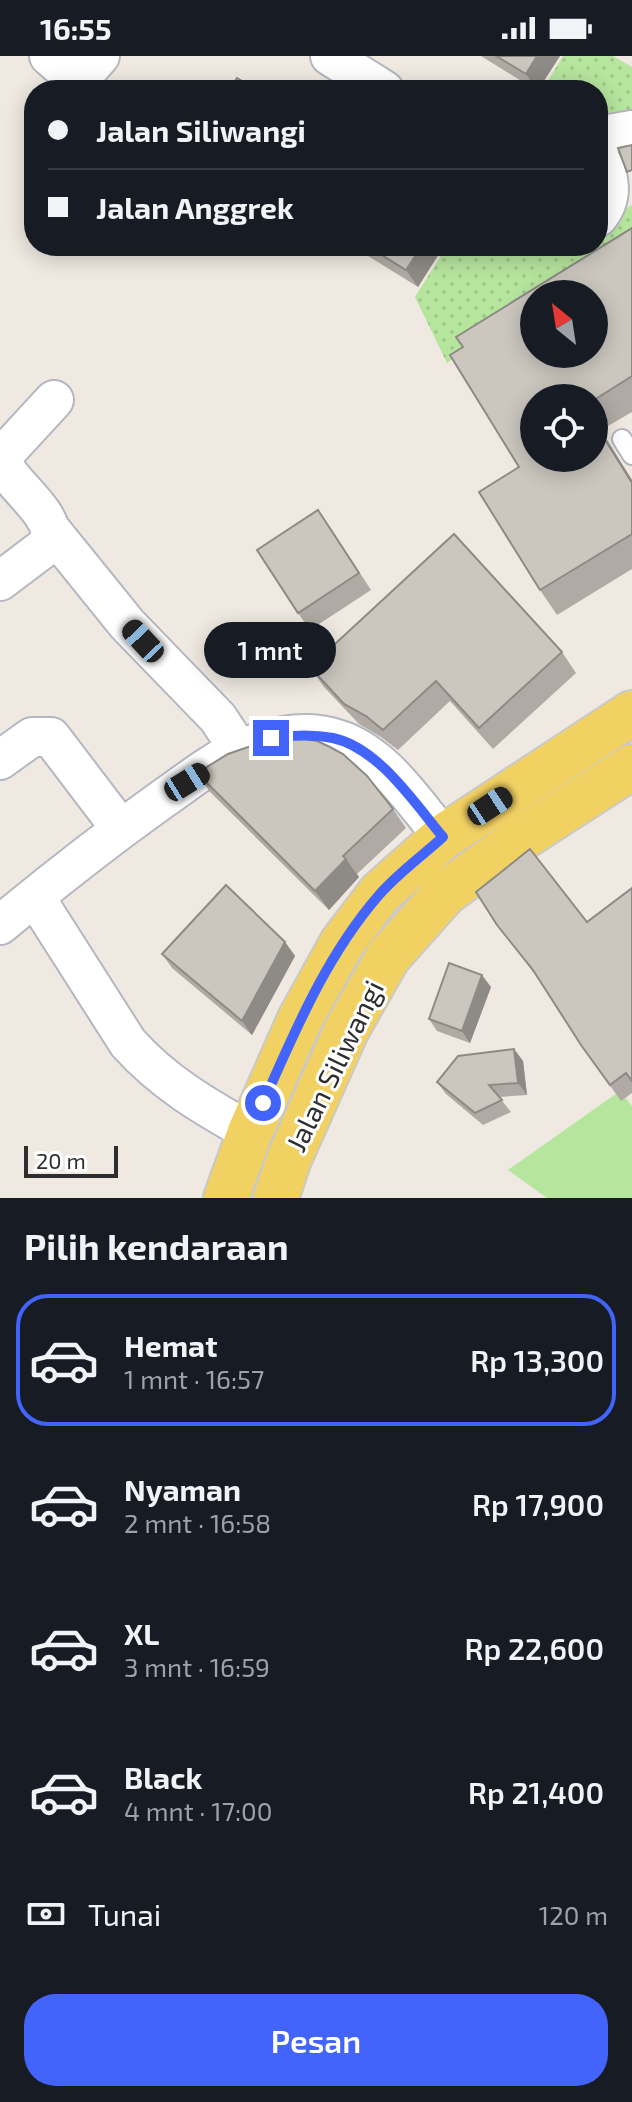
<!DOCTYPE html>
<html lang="id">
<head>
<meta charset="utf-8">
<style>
	body { margin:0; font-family:"Exo 2",sans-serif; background:#242831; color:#f1f3f6; height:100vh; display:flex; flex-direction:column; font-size:30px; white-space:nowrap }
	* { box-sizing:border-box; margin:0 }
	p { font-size:26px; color:#9ea1a6 }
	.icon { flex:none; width:44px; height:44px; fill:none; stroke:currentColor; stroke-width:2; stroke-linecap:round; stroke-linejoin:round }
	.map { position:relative; height:1142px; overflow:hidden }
	.side { display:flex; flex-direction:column; background:#171b24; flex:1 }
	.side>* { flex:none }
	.banner { position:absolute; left:24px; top:24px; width:584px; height:176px; border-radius:32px; box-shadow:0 4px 20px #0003; display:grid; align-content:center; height:176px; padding:0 24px; background:#171b24 }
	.needle { width:52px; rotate:330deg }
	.buttons { position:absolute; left:520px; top:224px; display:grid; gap:16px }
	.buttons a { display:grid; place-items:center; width:88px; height:88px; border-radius:50%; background:#171b24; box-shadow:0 4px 20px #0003; font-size:40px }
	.scale { position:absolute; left:24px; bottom:20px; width:94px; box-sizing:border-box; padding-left:8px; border:4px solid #2e2e2e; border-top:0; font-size:22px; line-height:28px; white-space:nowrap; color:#2e2e2e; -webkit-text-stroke:6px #fff; paint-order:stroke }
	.end { position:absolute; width:36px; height:36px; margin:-18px; border:10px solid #4264fb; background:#fff; box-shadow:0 0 0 4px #fff }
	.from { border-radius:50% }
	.bubble { position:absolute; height:56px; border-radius:28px; background:#171b24; box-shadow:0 4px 20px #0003; font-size:26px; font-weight:600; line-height:56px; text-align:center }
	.car { position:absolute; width:24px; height:48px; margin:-24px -12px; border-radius:10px; box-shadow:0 0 6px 2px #0007; background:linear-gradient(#222 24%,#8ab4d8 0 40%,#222 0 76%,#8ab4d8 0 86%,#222 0) }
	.banner b { display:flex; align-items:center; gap:28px; height:76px; font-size:30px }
	.banner b+b { border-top:2px solid #363941 }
	.banner i { width:20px; height:20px; background:#f1f3f6 }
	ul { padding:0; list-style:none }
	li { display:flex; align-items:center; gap:24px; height:132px; margin:0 16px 12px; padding:0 8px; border:4px solid transparent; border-radius:32px }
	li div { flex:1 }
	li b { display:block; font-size:30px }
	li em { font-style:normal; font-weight:600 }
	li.selected { border-color:#4264fb }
	li>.icon { width:72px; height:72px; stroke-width:1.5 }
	h2 { padding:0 24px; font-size:36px; line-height:96px }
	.pay { display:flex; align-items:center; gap:20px; height:88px; padding:0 24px; font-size:30px }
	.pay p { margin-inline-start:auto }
	.action { display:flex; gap:16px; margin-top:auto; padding:16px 24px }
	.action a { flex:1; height:92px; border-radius:32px; background:#4264fb; color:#fff; font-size:32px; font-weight:600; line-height:92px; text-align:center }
	.status { display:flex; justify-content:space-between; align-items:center; height:56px; padding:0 40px; background:#171b24; direction:ltr }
	.status svg { height:22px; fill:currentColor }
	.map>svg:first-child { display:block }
	.grass { fill:#b6e59e }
	.garden { fill:url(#garden-dots) }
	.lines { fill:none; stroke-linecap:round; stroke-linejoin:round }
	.service-casing { stroke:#b4b7c1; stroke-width:22 }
	.minor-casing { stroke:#b4b7c1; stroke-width:42 }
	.primary-casing { stroke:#c9c9c9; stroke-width:48 }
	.service { stroke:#fff; stroke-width:18 }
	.minor { stroke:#fff; stroke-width:38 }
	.primary { stroke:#f2d163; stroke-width:44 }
	.wall { fill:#afaba4; fill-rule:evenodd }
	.shaded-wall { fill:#8e8b86 }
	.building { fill:#cbc7bf; stroke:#8e8b86; stroke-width:2; fill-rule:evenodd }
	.route { stroke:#4264fb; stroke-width:10 }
	.labels { text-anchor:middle; stroke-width:6; stroke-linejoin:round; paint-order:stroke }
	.street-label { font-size:28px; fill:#2e2e2e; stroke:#fff }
</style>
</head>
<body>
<div class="status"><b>16:55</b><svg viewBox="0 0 49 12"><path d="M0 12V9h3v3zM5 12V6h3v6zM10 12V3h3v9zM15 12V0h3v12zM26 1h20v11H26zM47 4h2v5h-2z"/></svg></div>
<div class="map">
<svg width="632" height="1142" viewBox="0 0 632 1142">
	<defs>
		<pattern id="garden-dots" width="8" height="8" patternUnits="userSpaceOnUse" patternTransform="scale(2)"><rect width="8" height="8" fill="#b6e59e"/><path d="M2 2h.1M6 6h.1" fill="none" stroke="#9dc588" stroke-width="1.8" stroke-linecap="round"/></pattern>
	</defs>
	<rect width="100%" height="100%" fill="#efe9e1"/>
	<path class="grass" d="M620,1035L632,1050V1142H547L508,1114Z"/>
	<path class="garden" d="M563,0H613L632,11V67L598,74V34H542Z
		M632,149V184L534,238V249L447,307L415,241L447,190H598V178L618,157Z"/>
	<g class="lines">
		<defs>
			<path id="service" d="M622,383L632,399"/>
			<path id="minor" d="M49,0L88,34
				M330,0L384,34
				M78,25L100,0
				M598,80L632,74
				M598,100C611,120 614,142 598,161
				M51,474L127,568L218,662L239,694
				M0,525L45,491L51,480C50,455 16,432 3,409L7,395L54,344
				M0,704L32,681H51L121,773
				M35,841L128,987C164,1027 204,1050 250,1076
				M0,869C53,825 108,782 164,742C187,726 216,703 241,693C271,680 306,673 337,683C383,697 414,746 443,781"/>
			<path id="primary" d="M226,1142L250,1076L300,963L342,887L380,837L443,781L632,657
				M276,1142L289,1103L346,975L388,901L445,837L514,787L632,711"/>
		</defs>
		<use href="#service" class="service-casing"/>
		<use href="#minor" class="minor-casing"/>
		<use href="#primary" class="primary-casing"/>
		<use href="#service" class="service"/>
		<use href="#minor" class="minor"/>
		<use href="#primary" class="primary"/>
	</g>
	<path class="wall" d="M481,0H560L538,34H536Z
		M632,172V356L601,374L632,424V513L557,559L540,534L519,411L463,291ZM534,342H594V402Z
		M352,190H444L418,231Z
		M330,471L371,534L310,574L298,557Z
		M562,596L576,617L493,693L450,645L398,694L381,681L359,668L324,631L310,611Z
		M282,685L393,753L406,772L357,818L359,821L329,854L210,736L197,717Z
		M632,832V1037L621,1045L581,989L539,924L497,869L587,866Z
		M285,886L295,900L252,979L172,912L162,898Z
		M491,931L470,987L437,975L429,963Z
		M514,993L523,1005L527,1039L499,1041L511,1056L483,1069L446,1038L437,1026Z"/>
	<path class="shaded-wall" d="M537,0H560L538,34H537L526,18Z
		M422,190H444L418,231L406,214Z
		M594,364L632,424V427L594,366Z
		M346,803L359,821L329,854L315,835Z
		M285,886L295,900L252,979L242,965Z
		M482,919L491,931L470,987L462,975Z
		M514,993L523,1005L527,1039L518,1027Z"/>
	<path class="building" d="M496,0H537L526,18Z
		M237,22L256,34H229Z
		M632,89V114L627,116L618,92Z
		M632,172V320L594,344V342H534V402H594V366L632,427V478L540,534L479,436L519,411L450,299L463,291L456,281ZM534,238H594V298H534Z
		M367,190H422L406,214Z
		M318,454L359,517L298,557L257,494Z
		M454,478L562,596L479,672L436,625L383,674L366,660L344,648L310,611Z
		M288,681L298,682L317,685L330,691L343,698L367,720L393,753L343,800L346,803L315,835L197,717L228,698L268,684L279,682L282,685Z
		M530,793L587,866L632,832V1025L626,1017L610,1029L581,989L533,914L497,869L476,836Z
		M226,829L285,886L242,965L162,898Z
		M449,907L482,919L462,975L429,963Z
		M514,993L518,1027L489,1029L502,1044L475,1057L437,1026L458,1000Z"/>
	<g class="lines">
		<path class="route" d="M263,1047C295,975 326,900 379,839C397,818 422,800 443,781C415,748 379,692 333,682C312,678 292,679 271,682"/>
	</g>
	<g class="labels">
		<g class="street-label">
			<text transform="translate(335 1010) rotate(-64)" y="10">Jalan Siliwangi</text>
		</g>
	</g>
</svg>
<div class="buttons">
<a><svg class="needle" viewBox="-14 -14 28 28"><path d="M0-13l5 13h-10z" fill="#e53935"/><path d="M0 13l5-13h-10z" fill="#9ea1a6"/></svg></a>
<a><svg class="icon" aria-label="locate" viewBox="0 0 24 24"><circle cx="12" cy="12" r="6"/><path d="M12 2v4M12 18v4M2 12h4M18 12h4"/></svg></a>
</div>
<div class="scale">20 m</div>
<i class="end from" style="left:263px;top:1047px"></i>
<i class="end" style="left:271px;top:682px"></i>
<div class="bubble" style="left:204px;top:566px;width:132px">1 mnt</div>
<i class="car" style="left:143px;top:585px;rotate:317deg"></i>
<i class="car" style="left:187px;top:726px;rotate:58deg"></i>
<i class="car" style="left:490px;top:750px;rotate:57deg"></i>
<div class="banner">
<b><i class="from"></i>Jalan Siliwangi</b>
<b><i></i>Jalan Anggrek</b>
</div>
</div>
<section class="side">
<h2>Pilih kendaraan</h2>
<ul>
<li class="selected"><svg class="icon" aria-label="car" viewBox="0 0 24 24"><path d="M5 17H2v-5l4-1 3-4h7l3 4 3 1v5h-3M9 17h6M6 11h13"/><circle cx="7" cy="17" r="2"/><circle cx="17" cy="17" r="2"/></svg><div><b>Hemat</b><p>1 mnt · 16:57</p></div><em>Rp 13,300</em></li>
<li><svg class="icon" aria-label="car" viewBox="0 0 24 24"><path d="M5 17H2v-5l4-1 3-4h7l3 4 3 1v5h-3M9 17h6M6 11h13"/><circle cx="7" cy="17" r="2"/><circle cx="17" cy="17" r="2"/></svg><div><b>Nyaman</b><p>2 mnt · 16:58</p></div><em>Rp 17,900</em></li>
<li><svg class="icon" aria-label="car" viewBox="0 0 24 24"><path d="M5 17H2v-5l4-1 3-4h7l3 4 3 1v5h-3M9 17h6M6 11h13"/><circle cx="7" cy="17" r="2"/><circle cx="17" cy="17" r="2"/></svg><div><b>XL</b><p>3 mnt · 16:59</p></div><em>Rp 22,600</em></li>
<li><svg class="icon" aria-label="car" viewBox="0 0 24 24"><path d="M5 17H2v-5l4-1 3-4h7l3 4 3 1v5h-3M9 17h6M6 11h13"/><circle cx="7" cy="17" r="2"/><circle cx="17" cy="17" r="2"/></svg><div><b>Black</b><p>4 mnt · 17:00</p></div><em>Rp 21,400</em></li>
</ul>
<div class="pay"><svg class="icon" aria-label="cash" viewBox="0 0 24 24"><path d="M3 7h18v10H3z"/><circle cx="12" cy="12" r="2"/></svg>Tunai<p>120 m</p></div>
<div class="action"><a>Pesan</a></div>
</section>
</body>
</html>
